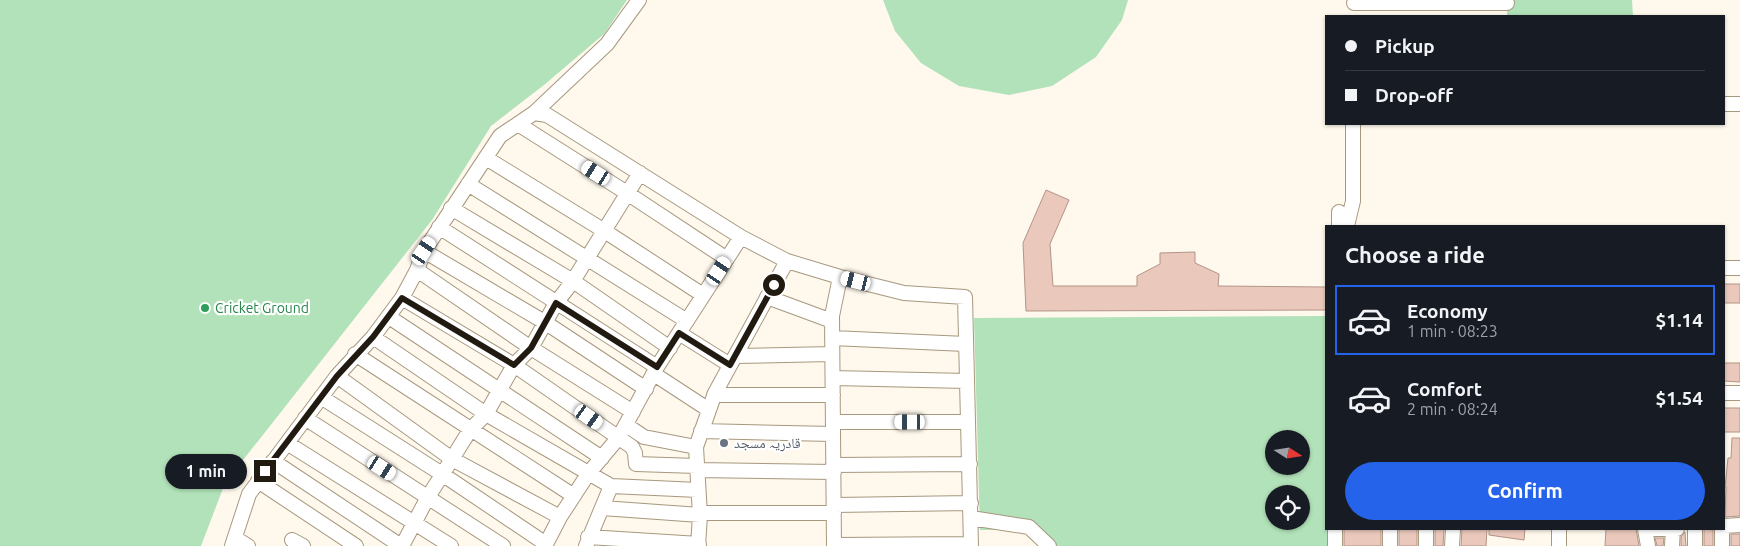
<!DOCTYPE html>
<html lang="en">
<head>
<meta charset="utf-8">
<style>
	body { margin:0; font-family:Ubuntu,"Noto Naskh Arabic",sans-serif; background:#242831; color:#f1f3f6; height:100vh; display:flex; flex-direction:column; font-size:19px; white-space:nowrap }
	* { box-sizing:border-box; margin:0 }
	p { font-size:16px; color:#9ea1a6 }
	.icon { flex:none; width:28px; height:28px; fill:none; stroke:currentColor; stroke-width:2; stroke-linecap:round; stroke-linejoin:round }
	.map { position:relative; flex:1; overflow:hidden }
	.panel { position:absolute; left:1325px; top:225px; width:400px; height:305px; display:flex; flex-direction:column; background:#171b24; border-radius:0px; box-shadow:0 1px 4px #0004 }
	.panel>* { flex:none }
	.hud { position:absolute; left:1325px; top:15px; width:400px; height:110px; border-radius:0px; box-shadow:0 1px 4px #0004; display:grid; align-content:center; height:110px; padding:0 20px; background:#171b24 }
	.needle { width:32px; rotate:102deg }
	.buttons { position:absolute; left:1265px; top:430px; display:grid; gap:10px }
	.buttons a { display:grid; place-items:center; width:45px; height:45px; border-radius:50%; background:#171b24; box-shadow:0 1px 4px #0004; font-size:25px }
	.end { position:absolute; width:22px; height:22px; margin:-11px; border:6px solid #201a10; background:#fff; box-shadow:0 0 0 2px #fff }
	.from { border-radius:50% }
	.bubble { position:absolute; height:35px; border-radius:18px; background:#171b24; box-shadow:0 1px 4px #0004; font-size:16px; font-weight:700; line-height:35px; text-align:center }
	.car { position:absolute; width:15px; height:30px; margin:-15px -8px; border-radius:6px; box-shadow:0 0 4px 1px #0007; background:linear-gradient(#fff 24%,#345 0 40%,#fff 0 76%,#345 0 86%,#fff 0) }
	.hud b { display:flex; align-items:center; gap:18px; height:48px; font-size:19px }
	.hud b+b { border-top:1px solid #363941 }
	.hud i { width:12px; height:12px; background:#f1f3f6 }
	ul { padding:0; list-style:none }
	li { display:flex; align-items:center; gap:15px; height:70px; margin:0 10px 8px; padding:0 10px; border:2px solid transparent; border-radius:0px }
	li div { flex:1 }
	li b { display:block; font-size:19px }
	li em { font-style:normal; font-weight:700 }
	li.selected { border-color:#2563eb }
	li>.icon { width:45px; height:45px; stroke-width:1.5 }
	h2 { padding:0 20px; font-size:22px; line-height:60px }
	.primary-button { display:flex; gap:10px; margin-top:auto; padding:10px 20px }
	.primary-button a { flex:1; height:58px; border-radius:30px; background:#2563eb; color:#fff; font-size:20px; font-weight:700; line-height:58px; text-align:center }
	.map>svg:first-child { display:block }
	.green { fill:#b2e2b9; fill-rule:evenodd }
	.building { fill:#eac9bc; stroke:#b39488 }
	.lines { fill:none; stroke-linecap:round; stroke-linejoin:round }
	.minor-casing { stroke:#a7987e; stroke-width:16 }
	.minor { stroke:#fff; stroke-width:14 }
	.route { stroke:#201a10; stroke-width:6 }
	.leisure-dot { fill:#2e9e5b; stroke:#fff; stroke-width:2 }
	.worship-dot { fill:#6b7280; stroke:#fff; stroke-width:2 }
	.labels { text-anchor:middle; stroke-width:4.5; stroke-linejoin:round; paint-order:stroke }
	.leisure-label { font-size:14px; fill:#27864d; stroke:#fff; text-anchor:start }
	.worship-label { font-size:14px; fill:#5b616d; stroke:#fff; text-anchor:start }
</style>
</head>
<body>
<div class="map">
<svg width="1740" height="546" viewBox="0 0 1740 546">
	<rect width="100%" height="100%" fill="#fef8ed"/>
	<path class="green" d="M0,0H627L604,34L544,85L491,126L432,220L225,483L201,546H0Z
		M883,0H1128L1122,20L1096,57L1052,86L1009,95L959,86L921,63L895,31Z
		M1507,0H1632L1633,16H1507Z
		M1326,316V529H1331V546H1039L1026,530H980L974,318ZM1274,439H1301V466H1274ZM1274,494H1301V521H1274Z"/>
	<path class="building" d="M1046,190L1069,200L1050,244L1053,286H1137V276L1160,264V253L1195,252V263L1219,274L1218,286L1326,287V310L1026,311L1023,243Z
		M1724,284H1740V303H1724Z
		M1724,363H1740V382L1724,381Z
		M1724,408H1740V432H1724Z
		M1732,438H1740V516L1725,517L1726,487H1725L1728,458H1731Z
		M1344,529H1381V546H1344Z
		M1399,529H1417V546H1399Z
		M1435,529H1444L1443,546H1435Z
		M1462,529H1487L1486,546H1461Z
		M1489,529H1525L1524,540L1489,535Z
		M1606,529H1636L1639,546H1605Z
		M1704,529L1713,530V546H1704Z
		M1685,532L1686,546H1681V537Z
		M1731,534H1740V546H1731Z
		M1655,538H1664L1663,546H1657Z"/>
	<g class="lines">
		<defs>
			<path id="minor" d="M1354,3H1507
				M1724,104H1740
				M534,113L607,44L639,0
				M518,124L627,193L727,259
				M486,158L603,230L703,295
				M468,184L687,321
				M451,208L573,281L670,348
				M1339,226V212
				M1347,226L1353,201V124
				M439,227L657,367
				M424,251L546,323L646,389
				M1724,268H1740
				M417,270L531,348L633,412
				M767,297L832,321
				M402,298L514,365L632,447L635,453L636,464L697,466
				M389,317L602,458
				M679,333L730,365
				M373,337L486,414L611,486L586,546
				M832,338L966,344
				M355,354L574,496
				M735,356L832,354
				M654,374L709,410
				M337,376L452,459L560,517
				M833,378L967,381
				M1724,393H1740
				M714,395H833
				M321,397L442,474L546,544V546
				M305,418L503,546
				M833,422H968
				M626,425L644,437L696,447
				M701,431L833,434
				M287,443L451,546
				M273,461L401,546
				M833,465L970,464
				M697,470L834,472
				M258,481L356,546
				M611,486L698,490
				M834,505L971,503
				M602,508L700,515
				M700,513H834
				M971,518L1029,527L1049,546
				M1724,526L1740,525
				M1559,529V546
				M1645,529H1677
				M1645,529L1648,546
				M1695,529V546
				M588,537L699,544
				M235,538L248,546
				M292,540L303,546
				M834,545L971,544
				M232,546L249,494L337,376L373,337L402,298L417,270L424,251L500,136L534,113L547,115L741,237L787,261L840,277L904,293L965,297L971,546
				M402,546L428,497L452,459L470,430L486,414L514,365L531,348L556,303L573,281L640,173
				M545,546L560,517L588,474L619,437L657,367L741,237
				M698,546L700,515L696,447L715,393L787,261
				M834,546L832,316L840,277
				M1335,546V529
				M1390,546V529
				M1426,546V529
				M1452,546L1453,529
				M1672,546L1673,529
				M1722,546V529"/>
		</defs>
		<use href="#minor" class="minor-casing"/>
		<use href="#minor" class="minor"/>
	</g>
	<g class="lines">
		<path class="route" d="M265,471L337,376L373,337L402,298L514,365L531,348L556,303L657,367L679,333L730,365L774,285"/>
	</g>
	<circle class="leisure-dot" cx="205" cy="308" r="5"/>
	<circle class="worship-dot" cx="724" cy="443" r="5"/>
	<g class="labels">
		<g class="leisure-label">
			<text x="215" y="313">Cricket Ground</text>
		</g>
		<g class="worship-label">
			<text x="734" y="448">قادریہ مسجد</text>
		</g>
	</g>
</svg>
<div class="buttons">
<a><svg class="needle" viewBox="-14 -14 28 28"><path d="M0-13l5 13h-10z" fill="#e53935"/><path d="M0 13l5-13h-10z" fill="#9ea1a6"/></svg></a>
<a><svg class="icon" aria-label="locate" viewBox="0 0 24 24"><circle cx="12" cy="12" r="6"/><path d="M12 2v4M12 18v4M2 12h4M18 12h4"/></svg></a>
</div>
<i class="end from" style="left:774px;top:285px"></i>
<i class="end" style="left:265px;top:471px"></i>
<div class="bubble" style="left:165px;top:454px;width:82px">1 min</div>
<i class="car" style="left:596px;top:173px;rotate:303deg"></i>
<i class="car" style="left:424px;top:251px;rotate:33deg"></i>
<i class="car" style="left:719px;top:271px;rotate:33deg"></i>
<i class="car" style="left:856px;top:281px;rotate:284deg"></i>
<i class="car" style="left:589px;top:417px;rotate:125deg"></i>
<i class="car" style="left:910px;top:422px;rotate:270deg"></i>
<i class="car" style="left:382px;top:468px;rotate:123deg"></i>
<div class="hud">
<b><i class="from"></i>Pickup</b>
<b><i></i>Drop-off</b>
</div>
<section class="panel">
<h2>Choose a ride</h2>
<ul>
<li class="selected"><svg class="icon" aria-label="car" viewBox="0 0 24 24"><path d="M5 17H2v-5l4-1 3-4h7l3 4 3 1v5h-3M9 17h6M6 11h13"/><circle cx="7" cy="17" r="2"/><circle cx="17" cy="17" r="2"/></svg><div><b>Economy</b><p>1 min · 08:23</p></div><em>$1.14</em></li>
<li><svg class="icon" aria-label="car" viewBox="0 0 24 24"><path d="M5 17H2v-5l4-1 3-4h7l3 4 3 1v5h-3M9 17h6M6 11h13"/><circle cx="7" cy="17" r="2"/><circle cx="17" cy="17" r="2"/></svg><div><b>Comfort</b><p>2 min · 08:24</p></div><em>$1.54</em></li>
</ul>
<div class="primary-button"><a>Confirm</a></div>
</section>
</div>
</body>
</html>
